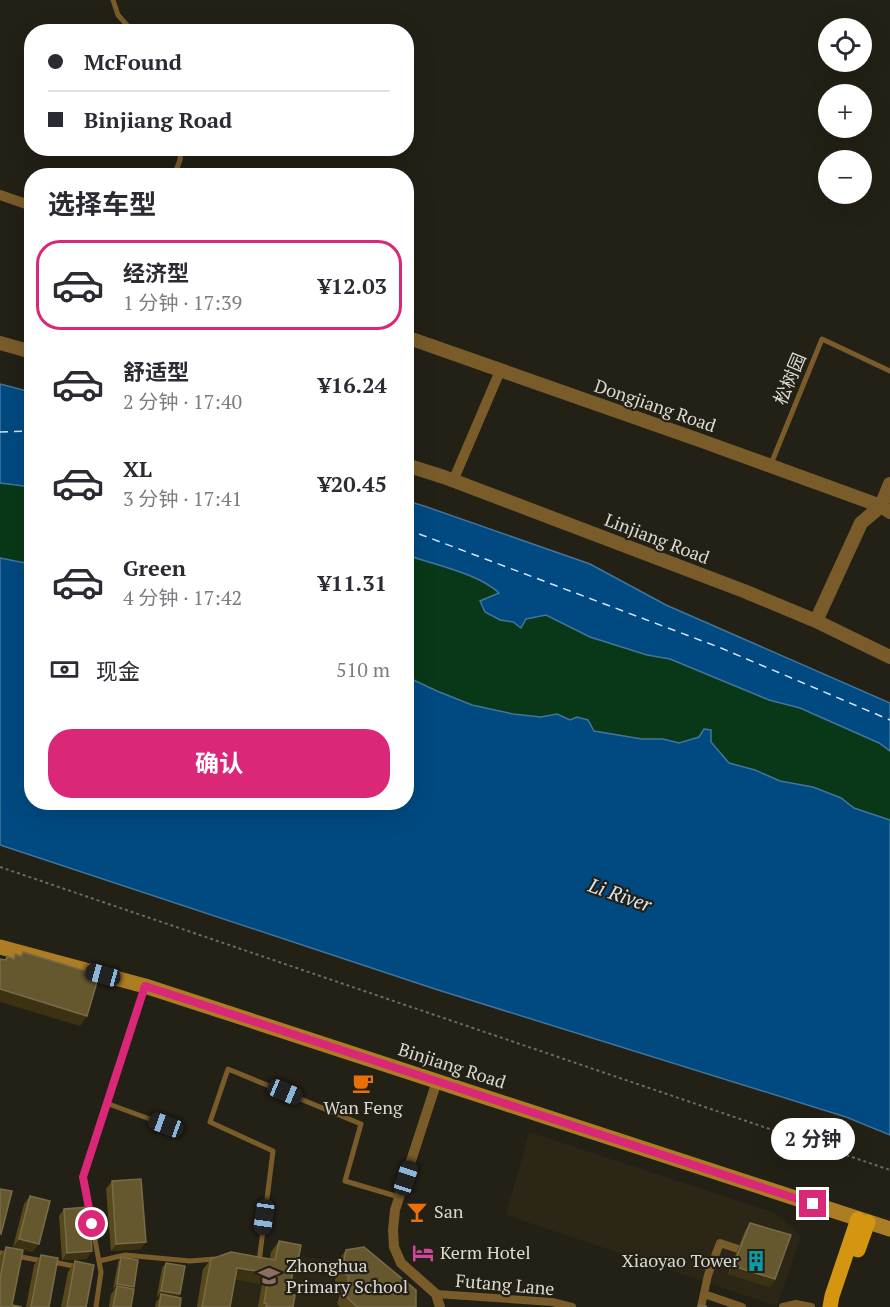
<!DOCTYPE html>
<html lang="zh">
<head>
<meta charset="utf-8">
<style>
	body { margin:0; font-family:"PT Serif","Noto Sans SC",serif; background:#f2f2f3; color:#2b2b33; height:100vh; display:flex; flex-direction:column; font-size:22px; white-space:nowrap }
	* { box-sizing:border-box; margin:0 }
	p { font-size:20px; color:#7c7c81 }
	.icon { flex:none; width:33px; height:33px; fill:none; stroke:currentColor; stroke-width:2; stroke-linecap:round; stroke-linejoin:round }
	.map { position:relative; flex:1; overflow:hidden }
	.panel { position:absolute; left:24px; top:168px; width:390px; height:642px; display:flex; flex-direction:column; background:#fff; border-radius:24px; box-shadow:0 6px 24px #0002 }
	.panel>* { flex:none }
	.guide { position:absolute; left:24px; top:24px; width:390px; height:132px; border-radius:24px; box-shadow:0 6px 24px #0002; display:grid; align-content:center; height:132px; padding:0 24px; background:#fff }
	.fabs { position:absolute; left:818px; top:18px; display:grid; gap:12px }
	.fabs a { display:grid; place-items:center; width:54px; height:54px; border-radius:50%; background:#fff; box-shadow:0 6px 24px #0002; font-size:30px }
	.end { position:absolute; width:27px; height:27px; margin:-14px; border:8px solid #db2777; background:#fff; box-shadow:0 0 0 3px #fff }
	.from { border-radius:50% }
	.bubble { position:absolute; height:42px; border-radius:21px; background:#fff; box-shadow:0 6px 24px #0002; font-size:20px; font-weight:700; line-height:42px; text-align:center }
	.car { position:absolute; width:18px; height:36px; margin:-18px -9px; border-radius:8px; box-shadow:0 0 4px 2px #0007; background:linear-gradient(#222 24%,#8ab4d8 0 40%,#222 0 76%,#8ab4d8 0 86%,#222 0) }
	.guide b { display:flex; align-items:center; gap:21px; height:57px; font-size:22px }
	.guide b+b { border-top:2px solid #e1e1e2 }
	.guide i { width:15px; height:15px; background:#2b2b33 }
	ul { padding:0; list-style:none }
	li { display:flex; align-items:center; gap:18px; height:90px; margin:0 12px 9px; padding:0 12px; border:3px solid transparent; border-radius:24px }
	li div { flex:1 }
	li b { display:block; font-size:22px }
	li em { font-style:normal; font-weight:700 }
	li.current { border-color:#db2777 }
	li>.icon { width:54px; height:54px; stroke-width:1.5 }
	h2 { padding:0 24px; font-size:27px; line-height:72px }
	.pay { display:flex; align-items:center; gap:15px; height:66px; padding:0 24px; font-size:22px }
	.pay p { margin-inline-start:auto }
	.primary-button { display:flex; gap:12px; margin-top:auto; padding:12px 24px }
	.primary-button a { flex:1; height:69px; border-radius:24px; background:#db2777; color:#fff; font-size:24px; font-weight:700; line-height:69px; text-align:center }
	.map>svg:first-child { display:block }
	.built { fill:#2c2616 }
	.green { fill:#083817 }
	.water { fill:#004a81; stroke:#427599; stroke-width:1.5 }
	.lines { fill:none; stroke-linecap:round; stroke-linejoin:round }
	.ferry { stroke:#d5e4f5; stroke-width:1.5; stroke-dasharray:8 6; stroke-linecap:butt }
	.path { stroke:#6c6a61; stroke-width:2; stroke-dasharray:3 3; stroke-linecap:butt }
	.service { stroke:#795c2a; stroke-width:5 }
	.pedestrian { stroke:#795c2a; stroke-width:8 }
	.minor { stroke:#795c2a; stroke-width:10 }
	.tertiary { stroke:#795c2a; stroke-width:14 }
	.secondary { stroke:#ac7d23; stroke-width:15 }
	.primary { stroke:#d49610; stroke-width:15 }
	.wall { fill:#57491b }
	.shaded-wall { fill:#3c3211 }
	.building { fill:#65582e; stroke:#786c48; stroke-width:1.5 }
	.route { stroke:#db2777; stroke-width:8 }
	.labels { text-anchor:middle; stroke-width:4.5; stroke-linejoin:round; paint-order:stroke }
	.street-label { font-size:18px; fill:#dbd9d2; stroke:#232016 }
	.poi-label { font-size:18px; fill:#dbd9d2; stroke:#232016; text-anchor:start }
	.water-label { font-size:20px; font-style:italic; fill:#d5e4f5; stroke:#232016 }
</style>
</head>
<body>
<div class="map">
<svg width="890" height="1307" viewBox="0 0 890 1307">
	<rect width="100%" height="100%" fill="#232016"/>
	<path class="built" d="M529,1132L775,1213L801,1236L777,1306L506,1215Z
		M271,1252L338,1261L335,1281L342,1287L337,1304L340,1307H197L203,1269L268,1270Z"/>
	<path class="green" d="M0,483L31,487V564L0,558Z
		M407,555C438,565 474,572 500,593L480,601L500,620L513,622L545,615L590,637L647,655L670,659L769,700L800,708L879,743L890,751V820L854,808L841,798L813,787L780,781L755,770L729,763L711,742V731L699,737L679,743L663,739H642L626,737L594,731L557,714L541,717L513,714L472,705L437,691L407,677Z"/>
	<path class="water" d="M0,384L31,392V487L0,483Z
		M407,501L424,506L590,564L666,605L890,703V751L879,743L800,708L769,700L670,659L647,655L590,637L546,615L526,619L521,628L513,622L500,620L485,612L480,601L499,593C478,573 434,565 407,555Z
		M0,558L31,564L32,802H406L407,677L437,691L472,705L513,714L541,717L557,714L570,720L577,717L588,720L594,731L642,739H663L679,743L699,737L704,729L711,730V742L729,763L755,770L780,781L813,787L841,798L854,808L890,820V1135L846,1117L435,989L0,845Z"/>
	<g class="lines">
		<path class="ferry" d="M0,432L32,431
			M406,529L721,648L890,720"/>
		<path class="path" d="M0,867L890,1170"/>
		<path class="service" d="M113,0L118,15L133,32
			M174,176L180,160L181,148
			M771,464L822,339L890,371
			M106,1103L166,1125
			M0,1253L43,1261
			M99,1261L125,1255L190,1261L215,1259
			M53,1262L79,1267
			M257,1262H259L273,1151L210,1122L228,1069L361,1124L345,1181L399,1197
			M96,1307L101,1272L83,1177L144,987"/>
		<path class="pedestrian" d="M436,1294L552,1302L572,1307
			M704,1294L742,1307
			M701,1307L708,1275L720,1243L738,1249
			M783,1307L796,1304L811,1307"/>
		<path class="minor" d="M0,195L32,206
			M453,481L500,371
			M437,1081L395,1210L393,1230L394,1247L401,1263L436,1294L440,1307"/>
		<path class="tertiary" d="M406,337L702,441L881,506L890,512
			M0,343L32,352
			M406,465L444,477L744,591L816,621L890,657
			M816,621L861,523L881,506L890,484"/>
		<path class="secondary" d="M0,947L145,986L890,1229"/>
		<path class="primary" d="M858,1250L868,1222
			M830,1307L832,1296L858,1219"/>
	</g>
	<path class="wall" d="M112,1181L146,1242L140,1249L111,1251L106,1189Z
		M30,1196L33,1252L13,1247L24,1204Z
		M64,1209L87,1259L62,1260L59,1216Z
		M750,1223L775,1279L770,1287L728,1274L745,1231Z
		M279,1241L297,1266L293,1272L289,1294L293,1307H258L262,1284L235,1279L230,1307H197L203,1269L211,1259H270L271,1252Z
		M6,1247L12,1305L0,1307V1256Z
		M346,1250L416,1307H340L337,1304L342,1287L335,1281L338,1261Z
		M41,1255L49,1307H26L34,1265Z
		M121,1257L134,1287L132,1289L131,1307H109L111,1294L115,1289H113L118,1262Z
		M75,1261L86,1307H61L68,1272Z
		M166,1263L180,1294L178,1297L180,1307H155L156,1302L160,1297L157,1296L162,1268Z"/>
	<path class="shaded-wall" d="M0,989L87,1016L80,1026L0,1002Z
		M19,1239L39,1244L33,1252L13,1247Z
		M146,1242L140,1249L111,1251L116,1244Z
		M92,1251L87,1259L62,1260L67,1253Z
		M733,1266L775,1279L770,1287L728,1274Z
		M237,1268L269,1273L262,1284L230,1278Z
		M117,1284L134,1287L130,1292L117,1286L115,1289H113Z
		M161,1291L180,1294L176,1299L161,1294L160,1297L157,1296Z"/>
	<path class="building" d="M23,952L99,975L87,1016L0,989V959L6,960L7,956L14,959L15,954L21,956Z
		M141,1179L146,1242L116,1244L112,1181Z
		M0,1189L12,1191L1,1234L0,1233Z
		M30,1196L50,1201L39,1244L19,1239Z
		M89,1207L92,1251L67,1253L64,1209Z
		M750,1223L791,1235L775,1279L733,1266Z
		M279,1241L301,1245L297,1266L294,1265L289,1294L295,1295L293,1307H266L267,1304L264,1303L269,1273L237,1268L230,1307H202L211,1259L231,1252L275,1260Z
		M6,1247L23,1250L12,1305L22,1307H0V1279Z
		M364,1247L416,1290V1307H357L344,1294L349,1277L342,1271L346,1250Z
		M41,1255L58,1258L49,1307H31Z
		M121,1257L138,1260L134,1287L117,1284Z
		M75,1261L94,1265L86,1307H67Z
		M166,1263L185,1266L180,1294L161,1291Z
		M117,1286L134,1289L131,1307H113Z
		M161,1294L181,1298L180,1307H159Z
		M699,1305L706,1306V1307H698Z"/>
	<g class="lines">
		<path class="route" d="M92,1224L83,1177L145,986L813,1204"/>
	</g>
	<defs>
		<symbol id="cafe-bare" viewBox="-9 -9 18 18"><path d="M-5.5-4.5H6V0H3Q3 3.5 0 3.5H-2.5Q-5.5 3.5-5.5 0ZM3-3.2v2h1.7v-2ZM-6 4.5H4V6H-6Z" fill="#e8710a" stroke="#232016" stroke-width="2.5" paint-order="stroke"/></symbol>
		<symbol id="bar-bare" viewBox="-9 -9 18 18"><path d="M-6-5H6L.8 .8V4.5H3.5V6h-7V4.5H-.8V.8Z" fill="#e8710a" stroke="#232016" stroke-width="2.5" paint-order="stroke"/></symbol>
		<symbol id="hotel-bare" viewBox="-9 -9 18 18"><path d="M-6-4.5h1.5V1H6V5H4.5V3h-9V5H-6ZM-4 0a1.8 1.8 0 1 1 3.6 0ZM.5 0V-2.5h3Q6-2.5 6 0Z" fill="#d1479c" stroke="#232016" stroke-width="2.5" paint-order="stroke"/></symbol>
		<symbol id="building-bare" viewBox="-9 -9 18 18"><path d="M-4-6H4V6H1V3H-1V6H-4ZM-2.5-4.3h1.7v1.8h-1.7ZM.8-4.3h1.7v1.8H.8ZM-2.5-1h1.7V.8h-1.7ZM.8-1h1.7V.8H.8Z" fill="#0f9aa8" stroke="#232016" stroke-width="2.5" paint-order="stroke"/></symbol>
		<symbol id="school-bare" viewBox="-9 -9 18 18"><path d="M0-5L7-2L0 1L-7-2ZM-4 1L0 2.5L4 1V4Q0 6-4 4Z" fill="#8d6e63" stroke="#232016" stroke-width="2.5" paint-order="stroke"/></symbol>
	</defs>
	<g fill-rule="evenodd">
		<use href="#cafe-bare" x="348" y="1068" width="30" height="30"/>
		<use href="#bar-bare" x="402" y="1197" width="30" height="30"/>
		<use href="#hotel-bare" x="408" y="1238" width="30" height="30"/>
		<use href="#building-bare" x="741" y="1246" width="30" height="30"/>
		<use href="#school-bare" x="254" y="1261" width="30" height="30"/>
	</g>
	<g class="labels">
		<g class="street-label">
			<text transform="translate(790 379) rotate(-67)" y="6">松树园</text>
			<text transform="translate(655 406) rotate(19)" y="6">Dongjiang Road</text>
			<text transform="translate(657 539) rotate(21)" y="6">Linjiang Road</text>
			<text transform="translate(452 1066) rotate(18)" y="6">Binjiang Road</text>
			<text transform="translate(505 1285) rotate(5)" y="6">Futang Lane</text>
		</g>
		<g class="poi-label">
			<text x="363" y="1114" text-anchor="middle">Wan Feng</text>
			<text x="434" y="1218">San</text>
			<text x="440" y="1259">Kerm Hotel</text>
			<text x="739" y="1267" text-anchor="end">Xiaoyao Tower</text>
			<text x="286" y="1272">Zhonghua<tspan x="286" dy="21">Primary School</tspan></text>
		</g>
		<g class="water-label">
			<text transform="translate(620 895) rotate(19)" y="7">Li River</text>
		</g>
	</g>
</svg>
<div class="fabs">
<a><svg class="icon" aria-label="locate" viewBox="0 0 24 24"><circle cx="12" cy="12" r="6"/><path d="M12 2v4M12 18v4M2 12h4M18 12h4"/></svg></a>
<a>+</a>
<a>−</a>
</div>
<i class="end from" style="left:92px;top:1224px"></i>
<i class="end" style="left:813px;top:1204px"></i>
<div class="bubble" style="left:771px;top:1118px;width:84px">2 分钟</div>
<i class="car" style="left:103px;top:975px;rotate:285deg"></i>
<i class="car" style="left:285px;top:1092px;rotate:113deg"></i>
<i class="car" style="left:166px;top:1125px;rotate:290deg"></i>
<i class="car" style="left:406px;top:1178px;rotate:18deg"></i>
<i class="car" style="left:264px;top:1217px;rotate:188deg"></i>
<div class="guide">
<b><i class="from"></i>McFound</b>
<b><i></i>Binjiang Road</b>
</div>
<section class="panel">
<h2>选择车型</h2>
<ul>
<li class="current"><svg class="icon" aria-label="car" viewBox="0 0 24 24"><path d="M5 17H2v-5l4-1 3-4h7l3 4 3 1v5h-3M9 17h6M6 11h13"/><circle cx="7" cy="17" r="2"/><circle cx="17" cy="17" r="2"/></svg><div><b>经济型</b><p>1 分钟 · 17:39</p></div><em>¥12.03</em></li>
<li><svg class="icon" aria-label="car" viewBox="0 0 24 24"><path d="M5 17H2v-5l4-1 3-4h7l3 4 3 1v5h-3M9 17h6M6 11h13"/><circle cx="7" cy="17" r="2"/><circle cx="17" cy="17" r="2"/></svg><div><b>舒适型</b><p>2 分钟 · 17:40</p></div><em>¥16.24</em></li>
<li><svg class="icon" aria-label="car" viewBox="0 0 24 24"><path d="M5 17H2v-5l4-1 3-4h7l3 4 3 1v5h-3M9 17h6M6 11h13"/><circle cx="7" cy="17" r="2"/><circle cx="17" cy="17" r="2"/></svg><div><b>XL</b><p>3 分钟 · 17:41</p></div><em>¥20.45</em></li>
<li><svg class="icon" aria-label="car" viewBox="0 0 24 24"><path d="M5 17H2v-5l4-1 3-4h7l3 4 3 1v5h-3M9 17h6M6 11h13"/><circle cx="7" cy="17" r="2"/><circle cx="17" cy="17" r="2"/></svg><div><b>Green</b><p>4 分钟 · 17:42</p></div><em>¥11.31</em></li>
</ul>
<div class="pay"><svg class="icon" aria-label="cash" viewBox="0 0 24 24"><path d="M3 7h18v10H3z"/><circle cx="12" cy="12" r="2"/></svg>现金<p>510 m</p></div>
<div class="primary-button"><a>确认</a></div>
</section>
</div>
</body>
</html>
